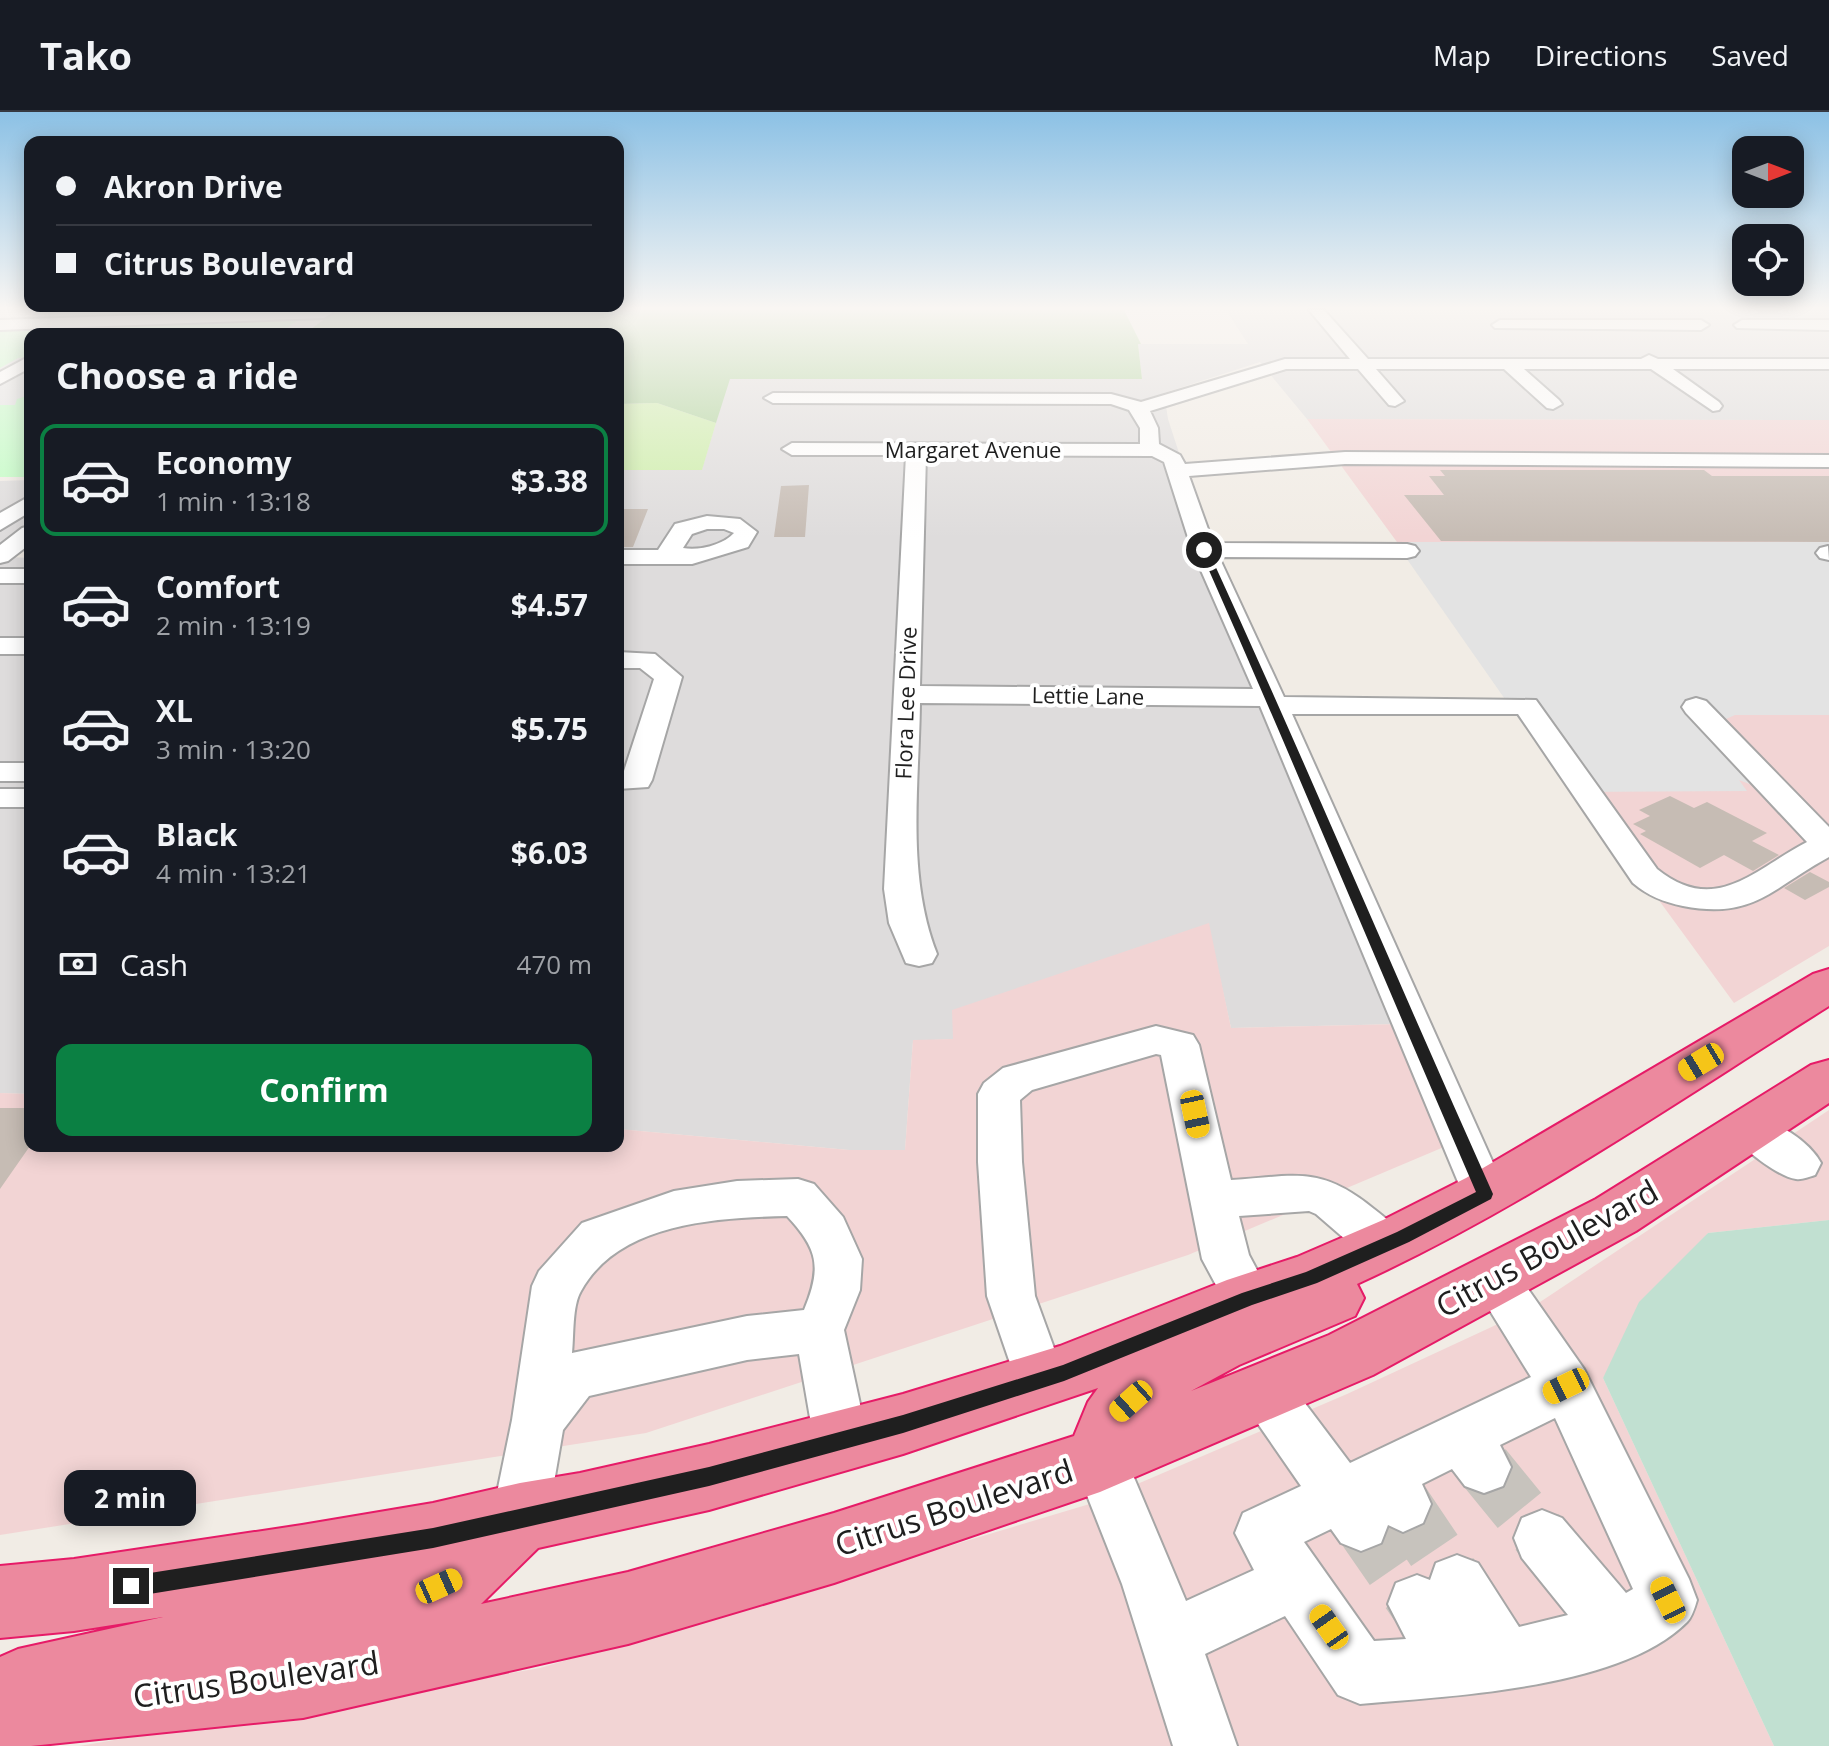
<!DOCTYPE html>
<html lang="en">
<head>
<meta charset="utf-8">
<style>
	body { margin:0; font-family:"Open Sans",sans-serif; background:#242831; color:#f1f3f6; height:100vh; display:flex; flex-direction:column; font-size:30px; white-space:nowrap }
	* { box-sizing:border-box; margin:0 }
	p { font-size:26px; color:#9ea1a6 }
	.icon { flex:none; width:44px; height:44px; fill:none; stroke:currentColor; stroke-width:2; stroke-linecap:round; stroke-linejoin:round }
	.map { position:relative; flex:1; overflow:hidden }
	.sheet { position:absolute; left:24px; top:216px; width:600px; height:824px; display:flex; flex-direction:column; background:#171b24; border-radius:16px; box-shadow:0 4px 20px #0003 }
	.sheet>* { flex:none }
	.banner { position:absolute; left:24px; top:24px; width:600px; height:176px; border-radius:16px; box-shadow:0 4px 20px #0003; display:grid; align-content:center; height:176px; padding:0 32px; background:#171b24 }
	.needle { width:52px; rotate:90deg }
	.fabs { position:absolute; left:1732px; top:24px; display:grid; gap:16px }
	.fabs a { display:grid; place-items:center; width:72px; height:72px; border-radius:16px; background:#171b24; box-shadow:0 4px 20px #0003; font-size:40px }
	.end { position:absolute; width:36px; height:36px; margin:-18px; border:10px solid #1f1f1f; background:#fff; box-shadow:0 0 0 4px #fff }
	.from { border-radius:50% }
	.bubble { position:absolute; height:56px; border-radius:16px; background:#171b24; box-shadow:0 4px 20px #0003; font-size:26px; font-weight:700; line-height:56px; text-align:center }
	.car { position:absolute; width:24px; height:48px; margin:-24px -12px; border-radius:10px; box-shadow:0 0 6px 2px #0007; background:linear-gradient(#f5c518 24%,#345 0 40%,#f5c518 0 76%,#345 0 86%,#f5c518 0) }
	.banner b { display:flex; align-items:center; gap:28px; height:76px; font-size:30px }
	.banner b+b { border-top:2px solid #363941 }
	.banner i { width:20px; height:20px; background:#f1f3f6 }
	ul { padding:0; list-style:none }
	li { display:flex; align-items:center; gap:24px; height:112px; margin:0 16px 12px; padding:0 16px; border:4px solid transparent; border-radius:16px }
	li div { flex:1 }
	li b { display:block; font-size:30px }
	li em { font-style:normal; font-weight:700 }
	li.selected { border-color:#0b8043 }
	li>.icon { width:72px; height:72px; stroke-width:1.5 }
	h2 { padding:0 32px; font-size:36px; line-height:96px }
	.pay { display:flex; align-items:center; gap:20px; height:88px; padding:0 32px; font-size:30px }
	.pay p { margin-inline-start:auto }
	.cta { display:flex; gap:16px; margin-top:auto; padding:16px 32px }
	.cta a { flex:1; height:92px; border-radius:16px; background:#0b8043; color:#fff; font-size:32px; font-weight:700; line-height:92px; text-align:center }
	header { display:flex; align-items:center; gap:48px; box-sizing:border-box; height:112px; padding:0 40px; background:#171b24; border-bottom:2px solid #363941 }
	header strong { font-size:38px }
	nav { display:flex; gap:44px; margin-inline-start:auto; font-size:28px }
	.map>svg:first-child { display:block }
	.residential { fill:#dedcdc }
	.commercial { fill:#f2d4d4 }
	.grass { fill:#cceea8 }
	.forest { fill:#abd297 }
	.wetland { fill:#c1e0d1 }
	.park { fill:#c0fdc3 }
	.parking { fill:#e3e3e3 }
	.building { fill:#c6bcb4 }
	.lines { fill:none; stroke-linecap:round; stroke-linejoin:round }
	.minor-tunnel { stroke:#c7c3bd; stroke-width:56; stroke-dasharray:56 28; stroke-linecap:butt }
	.minor-casing { stroke:#a6a6a6; stroke-width:4 }
	.highway-casing { stroke:#e61b67; stroke-width:4 }
	.minor { fill:#fff; fill-rule:evenodd }
	.highway { fill:#ec899e; fill-rule:evenodd }
	.route { fill:#1f1f1f }
	.labels { text-anchor:middle; stroke-width:8; stroke-linejoin:round; paint-order:stroke }
	.far-street-label { font-size:22px; fill:#1f1f1f; stroke:#fff }
	.near-street-label { font-size:32px; fill:#1f1f1f; stroke:#fff }
</style>
</head>
<body>
<header>
<strong>Tako</strong>
<nav><a>Map</a><a>Directions</a><a>Saved</a></nav>
</header>
<div class="map">
<svg width="1829" height="1634" viewBox="0 0 1829 1634">
	<rect width="100%" height="100%" fill="#f1ece5"/>
	<path class="residential" d="M1226,198H1829V308L1307,307L1260,250L1164,281L1168,307L1213,446L1402,912L1231,916L1208,812L953,927L913,929L905,1038H849L618,1017V358L702,357L729,267H1142L1138,232H1248Z
		M30,368V413L0,435V369Z
		M10,445L30,446V982L0,981V453Z"/>
	<path class="commercial" d="M1307,307L1829,308V834L1734,891Z
		M1209,811L1231,916L1402,912L1451,1032L1188,1143L646,1321L0,1423V981L30,982V1034H618V1017L849,1038H905L913,928L953,927L952,898Z
		M1829,998V1108L1708,1121L1603,1266L1774,1634H79L540,1556L1093,1391L1347,1282L1528,1198Z"/>
	<path class="grass" d="M657,291L716,311L702,358H618V292Z"/>
	<path class="forest" d="M355,198H1124L1141,232H1138L1142,267H730L716,311L657,291L618,292V222H304L336,199Z"/>
	<path class="wetland" d="M1829,1108V1634H1774L1603,1266L1639,1190L1708,1121Z"/>
	<path class="park" d="M306,202L279,222H30V365H0V215Z"/>
	<path class="parking" d="M30,245V283L17,287L15,293H0V256L18,246Z
		M1395,430H1829V603H1735L1726,607L1757,675L1739,668L1747,679L1570,680Z"/>
	<path class="building" d="M1440,358H1704L1712,364H1829V430L1441,429L1404,383H1444L1429,364H1445Z
		M809,373L805,425H774L781,374Z
		M618,397H648L633,435H618Z
		M1670,684L1694,696L1707,690L1767,721L1752,729L1779,743L1753,759L1724,743L1700,756L1640,722L1646,719L1633,712L1650,704L1639,698Z
		M1810,760L1829,770V775L1805,788L1784,776Z
		M0,996H30V1034L0,1077Z"/>
	<g class="lines">
		<path class="minor-tunnel" d="M1484,1355L1542,1426
			M1403,1392L1457,1472
			M1361,1411L1417,1492"/>
		<defs>
			<path id="minor" d="M290,198H329L332,201L324,206L0,218V208Z
				M1309,198H1324L1368,247H1641L1649,243L1658,247H1829V257H1673L1719,290L1722,294L1719,298L1713,299L1651,257H1524L1559,288L1562,292L1553,297L1547,296L1504,257H1376L1404,289L1395,294L1389,293L1358,257H1286L1150,299L1158,316L1159,332L1180,343L1185,352L1345,340L1829,343V355L1345,352L1189,364L1213,431L1407,432L1415,434L1419,439L1415,444L1407,446L1219,445L1284,585L1536,588L1657,757C1716,805 1756,756 1807,730L1686,601L1682,595L1686,589L1696,586L1706,589L1829,715V745C1773,775 1754,808 1683,794C1664,790 1648,784 1633,771L1518,602H1292L1507,1082L1501,1095L1485,1100L1469,1095L1463,1082L1260,594L920,591C919,673 906,764 937,842L932,851L919,854L906,851L889,811L884,777L906,343H792L782,337L792,331L1140,332V316L1129,298L1111,292L773,291L764,286L773,281L1111,282L1141,290L1285,247H1350ZM926,343L1152,344L1164,350L1192,438L1253,577L920,574Z
				M1500,208H1701L1709,213L1701,218L1495,216L1492,213Z
				M1742,208H1829V218L1737,216L1734,213Z
				M30,244V256L0,272V260Z
				M30,384V400L0,418V401Z
				M707,404L740,407L757,420L748,435L692,452H618V438H658L675,412ZM707,417H724L734,421C723,433 699,439 683,436L692,422Z
				M30,414V432L8,449L0,451V433L22,416Z
				M1828,434L1829,448L1820,446L1816,441L1820,436Z
				M0,457H30V471H0Z
				M0,526H30V542H0Z
				M618,540L655,542L682,565L652,668L648,675L618,677V659H624L654,567L640,556H618Z
				M0,651H30V669H0Z
				M0,677H30V695H0Z
				M1156,914L1193,923L1199,933L1231,1068C1296,1064 1320,1053 1374,1097C1388,1108 1400,1117 1408,1133L1402,1147L1385,1152L1368,1147L1316,1102L1309,1099L1239,1104L1249,1143L1272,1186L1265,1201L1248,1207L1231,1201L1202,1147L1161,943L1156,942L1032,978L1020,988L1022,1050L1035,1184L1066,1269L1058,1286L1040,1293L1022,1286L987,1184L978,1050V982L984,971L1003,956Z
				M1751,1002C1775,1009 1809,1028 1821,1051L1815,1063C1808,1065 1802,1068 1796,1067C1777,1064 1738,1034 1730,1018L1736,1006Z
				M798,1067L814,1072L843,1105L862,1147L860,1178L844,1218L868,1329L860,1347L841,1354L822,1347L814,1329L799,1242L747,1248L589,1284L563,1318L548,1405L540,1425L520,1433L500,1425L492,1405L512,1308L532,1174L539,1159L582,1111L674,1079L737,1069ZM787,1104C818,1137 822,1155 804,1198L747,1204L572,1241C574,1224 572,1194 581,1179C619,1110 717,1106 787,1104Z
				M1495,1148L1512,1154L1584,1257L1689,1467L1697,1488C1695,1495 1692,1505 1687,1510C1621,1577 1449,1584 1360,1592L1338,1583L1285,1504L1205,1542L1237,1634H1173L1122,1472L1073,1348L1081,1330L1100,1322L1119,1330L1186,1489L1254,1458L1235,1421L1243,1401L1301,1374L1247,1296L1239,1279L1247,1262L1265,1255L1283,1262L1350,1351L1531,1265L1471,1168L1478,1154ZM1555,1306L1633,1477L1626,1481L1562,1406L1542,1398L1522,1406L1514,1426L1522,1446L1568,1503L1519,1515L1478,1451L1457,1443L1436,1451L1430,1468L1417,1463L1396,1471L1388,1492L1406,1527L1374,1529L1304,1430L1331,1417L1341,1431L1361,1439L1381,1431L1388,1413L1403,1420L1423,1411L1431,1392L1422,1372L1452,1357L1465,1374L1484,1381L1503,1374L1511,1355L1500,1333Z"/>
			<path id="highway" d="M1829,857V894C1674,991 1523,1096 1357,1172L1364,1186L1355,1204L1239,1253L1191,1279L1329,1223L1596,1087L1811,953L1829,948V991L1636,1119L1373,1263L1100,1380L834,1471L628,1532L303,1606L31,1634H0V1545L18,1537L163,1505L74,1519L0,1526V1454L74,1447L302,1413L433,1391L520,1371L580,1361L709,1332L903,1282L1060,1234L1227,1168L1297,1145L1383,1108L1466,1066L1813,862ZM1098,1276L1088,1290L1074,1324L834,1401L628,1460L481,1492L538,1436L709,1398L903,1342Z"/>
		</defs>
		<use href="#minor" class="minor-casing"/>
		<use href="#highway" class="highway-casing"/>
		<use href="#minor" class="minor"/>
		<use href="#highway" class="highway"/>
	</g>
	<linearGradient id="sky" x2="0" y2="1"><stop stop-color="#8cc1e5"/><stop offset="0.46" stop-color="#f9f6f3"/><stop offset="1" stop-color="#f9f6f3" stop-opacity="0"/></linearGradient>
	<rect width="1829" height="426" fill="url(#sky)"/>
	<path class="route" d="M1204,435L1208,438C1306,651 1397,868 1493,1082L1491,1087L1409,1130L1317,1171L1252,1193L1064,1269L903,1321L709,1374L433,1436L131,1485L123,1482L120,1474L123,1467L131,1464L433,1416L709,1355L903,1303L1063,1253L1242,1181L1306,1160L1397,1120L1476,1080C1383,866 1294,650 1200,438Z"/>
	<g class="labels">
		<g class="far-street-label">
			<text x="973" y="346">Margaret Avenue</text>
			<text transform="translate(1088 584) rotate(1)" y="8">Lettie Lane</text>
			<text transform="translate(906 591) rotate(-88)" y="8">Flora Lee Drive</text>
		</g>
		<g class="near-street-label">
			<text transform="translate(1547 1137) rotate(-29)" y="11">Citrus Boulevard</text>
			<text transform="translate(954 1396) rotate(-18)" y="11">Citrus Boulevard</text>
			<text transform="translate(256 1568) rotate(-8)" y="11">Citrus Boulevard</text>
		</g>
	</g>
</svg>
<div class="fabs">
<a><svg class="needle" viewBox="-14 -14 28 28"><path d="M0-13l5 13h-10z" fill="#e53935"/><path d="M0 13l5-13h-10z" fill="#9ea1a6"/></svg></a>
<a><svg class="icon" aria-label="locate" viewBox="0 0 24 24"><circle cx="12" cy="12" r="6"/><path d="M12 2v4M12 18v4M2 12h4M18 12h4"/></svg></a>
</div>
<i class="end from" style="left:1204px;top:438px"></i>
<i class="end" style="left:131px;top:1474px"></i>
<div class="bubble" style="left:64px;top:1358px;width:132px">2 min</div>
<i class="car" style="left:1701px;top:950px;rotate:239deg"></i>
<i class="car" style="left:1195px;top:1002px;rotate:168deg"></i>
<i class="car" style="left:1566px;top:1274px;rotate:244deg"></i>
<i class="car" style="left:1131px;top:1289px;rotate:228deg"></i>
<i class="car" style="left:439px;top:1474px;rotate:66deg"></i>
<i class="car" style="left:1668px;top:1488px;rotate:334deg"></i>
<i class="car" style="left:1329px;top:1515px;rotate:325deg"></i>
<div class="banner">
<b><i class="from"></i>Akron Drive</b>
<b><i></i>Citrus Boulevard</b>
</div>
<section class="sheet">
<h2>Choose a ride</h2>
<ul>
<li class="selected"><svg class="icon" aria-label="car" viewBox="0 0 24 24"><path d="M5 17H2v-5l4-1 3-4h7l3 4 3 1v5h-3M9 17h6M6 11h13"/><circle cx="7" cy="17" r="2"/><circle cx="17" cy="17" r="2"/></svg><div><b>Economy</b><p>1 min · 13:18</p></div><em>$3.38</em></li>
<li><svg class="icon" aria-label="car" viewBox="0 0 24 24"><path d="M5 17H2v-5l4-1 3-4h7l3 4 3 1v5h-3M9 17h6M6 11h13"/><circle cx="7" cy="17" r="2"/><circle cx="17" cy="17" r="2"/></svg><div><b>Comfort</b><p>2 min · 13:19</p></div><em>$4.57</em></li>
<li><svg class="icon" aria-label="car" viewBox="0 0 24 24"><path d="M5 17H2v-5l4-1 3-4h7l3 4 3 1v5h-3M9 17h6M6 11h13"/><circle cx="7" cy="17" r="2"/><circle cx="17" cy="17" r="2"/></svg><div><b>XL</b><p>3 min · 13:20</p></div><em>$5.75</em></li>
<li><svg class="icon" aria-label="car" viewBox="0 0 24 24"><path d="M5 17H2v-5l4-1 3-4h7l3 4 3 1v5h-3M9 17h6M6 11h13"/><circle cx="7" cy="17" r="2"/><circle cx="17" cy="17" r="2"/></svg><div><b>Black</b><p>4 min · 13:21</p></div><em>$6.03</em></li>
</ul>
<div class="pay"><svg class="icon" aria-label="cash" viewBox="0 0 24 24"><path d="M3 7h18v10H3z"/><circle cx="12" cy="12" r="2"/></svg>Cash<p>470 m</p></div>
<div class="cta"><a>Confirm</a></div>
</section>
</div>
</body>
</html>
